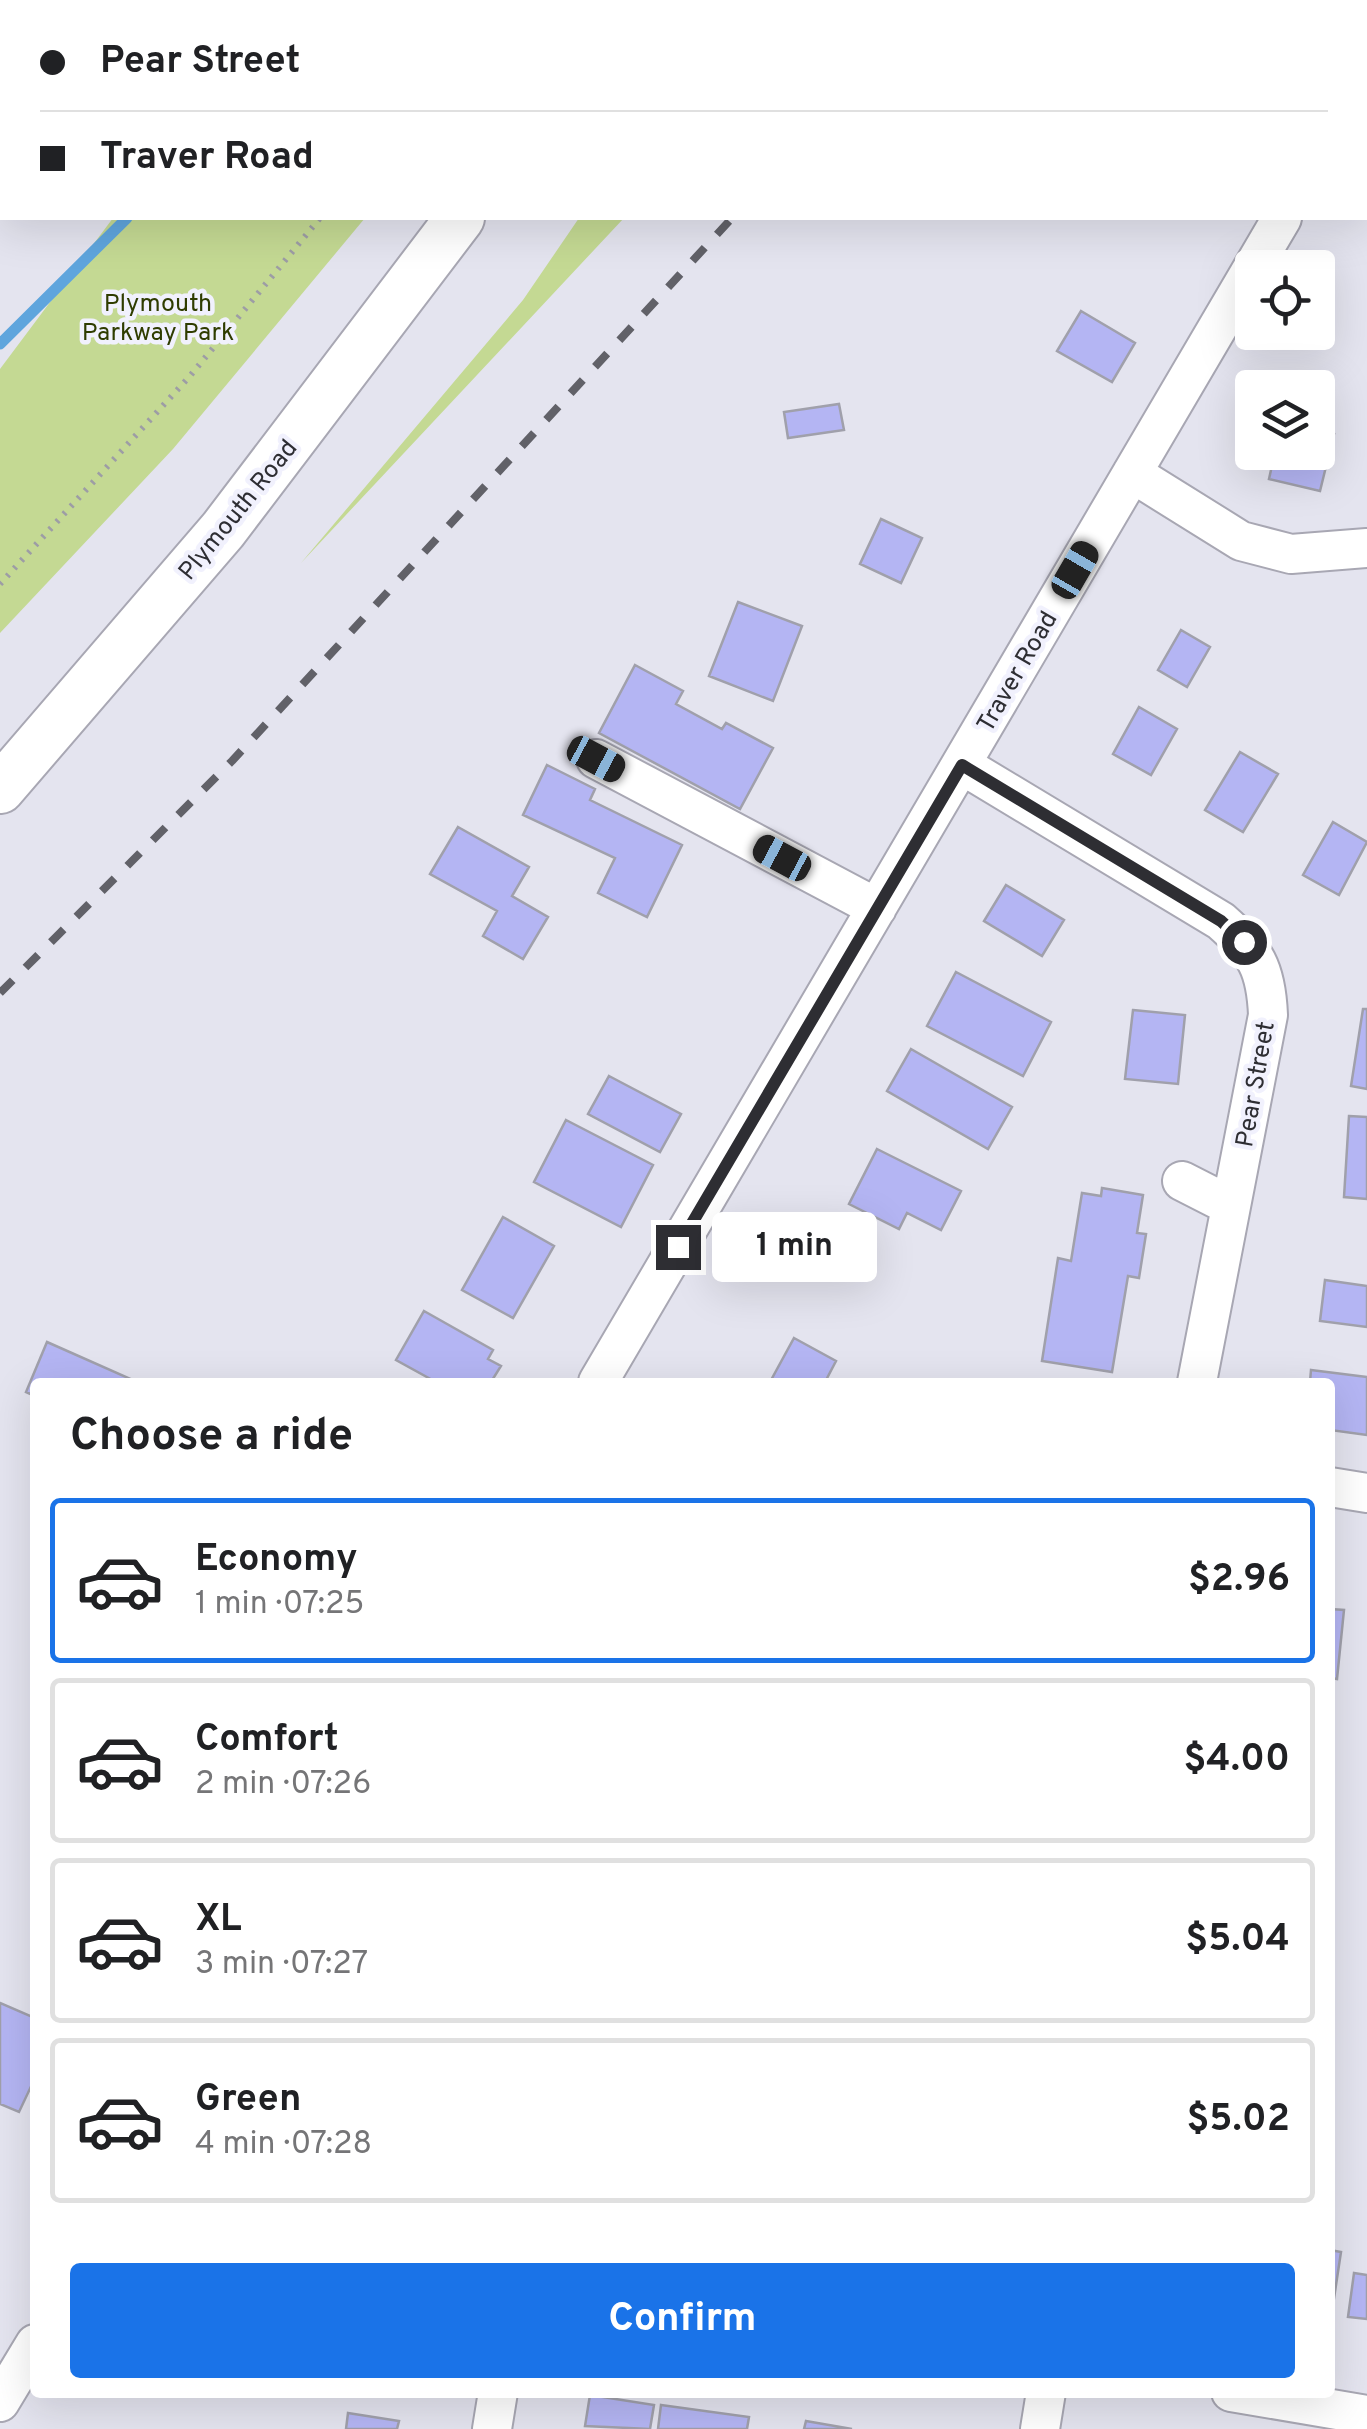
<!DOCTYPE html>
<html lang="en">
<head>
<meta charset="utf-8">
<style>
	body { margin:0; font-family:Overpass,sans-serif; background:#f2f2f2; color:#202124; height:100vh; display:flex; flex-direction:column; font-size:38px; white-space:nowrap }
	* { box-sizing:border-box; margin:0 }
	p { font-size:32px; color:#757577 }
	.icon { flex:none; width:55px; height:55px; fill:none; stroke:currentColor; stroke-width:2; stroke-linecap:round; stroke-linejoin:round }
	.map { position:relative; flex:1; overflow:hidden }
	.sheet { position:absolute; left:30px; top:1378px; width:1305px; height:1020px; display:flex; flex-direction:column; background:#fff; border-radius:10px; box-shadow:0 10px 40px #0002 }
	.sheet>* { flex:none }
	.hud { position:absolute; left:0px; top:0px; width:1368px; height:220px; box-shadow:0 10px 40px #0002; display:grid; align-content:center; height:220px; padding:0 40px; background:#fff }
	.controls { position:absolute; left:1235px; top:250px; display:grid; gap:20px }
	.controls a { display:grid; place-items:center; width:100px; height:100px; border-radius:10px; background:#fff; box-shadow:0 10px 40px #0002; font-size:50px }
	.end { position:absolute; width:45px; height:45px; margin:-22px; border:12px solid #2e2e33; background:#fff; box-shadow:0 0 0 5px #fff }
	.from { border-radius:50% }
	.bubble { position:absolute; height:70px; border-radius:10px; background:#fff; box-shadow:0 10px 40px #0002; font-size:32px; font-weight:700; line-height:70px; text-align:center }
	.car { position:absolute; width:30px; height:60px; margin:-30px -15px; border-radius:12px; box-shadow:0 0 8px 2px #0007; background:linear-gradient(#222 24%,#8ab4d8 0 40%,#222 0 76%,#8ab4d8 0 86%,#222 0) }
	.hud b { display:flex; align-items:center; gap:35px; height:95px; font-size:38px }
	.hud b+b { border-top:2px solid #e0e0e0 }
	.hud i { width:25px; height:25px; background:#202124 }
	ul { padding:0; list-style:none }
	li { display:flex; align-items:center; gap:30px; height:165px; margin:0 20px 15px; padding:0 20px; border:5px solid #e0e0e0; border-radius:10px }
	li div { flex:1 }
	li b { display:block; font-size:38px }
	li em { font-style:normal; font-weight:700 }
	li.active { border-color:#1a73e8 }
	li>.icon { width:90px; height:90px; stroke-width:1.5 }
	h2 { padding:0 40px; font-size:45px; line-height:120px }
	.action { display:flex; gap:20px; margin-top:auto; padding:20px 40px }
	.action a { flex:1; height:115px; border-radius:10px; background:#1a73e8; color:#fff; font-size:40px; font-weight:700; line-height:115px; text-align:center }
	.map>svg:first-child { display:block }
	.green { fill:#c4d993 }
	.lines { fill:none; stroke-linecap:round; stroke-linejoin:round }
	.stream { stroke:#5fa5dd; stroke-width:11 }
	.building { fill:#b4b5f3; stroke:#a0a0ab; stroke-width:2.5 }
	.minor-casing { stroke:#a8a7b3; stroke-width:42 }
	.major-casing { stroke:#a8a7b3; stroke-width:52 }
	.path { stroke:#9d9da5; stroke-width:6; stroke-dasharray:2.5 8; stroke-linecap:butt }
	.minor { stroke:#fff; stroke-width:38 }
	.major { stroke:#fff; stroke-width:48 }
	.rail { stroke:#616168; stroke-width:8; stroke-dasharray:18 18; stroke-linecap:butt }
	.route { stroke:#2e2e33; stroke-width:12 }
	.labels { text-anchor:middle; stroke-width:9; stroke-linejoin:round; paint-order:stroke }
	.park-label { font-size:25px; fill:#2f3c00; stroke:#f1f1fd }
	.street-label { font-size:25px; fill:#2e2e33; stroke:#f1f1fd }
</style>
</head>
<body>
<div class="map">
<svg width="1367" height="2429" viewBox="0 0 1367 2429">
	<rect width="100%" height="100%" fill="#e4e4ef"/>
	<path class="green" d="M113,218H365L173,449L0,633V369Z
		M579,218H624L301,563L523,300Z"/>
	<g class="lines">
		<path class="stream" d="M354,2L357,0
			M0,344L127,218"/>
	</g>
	<path class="building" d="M58,0H256L253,2Z
		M1081,311L1135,343L1112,382L1057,351Z
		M839,404L844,430L788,438L784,412Z
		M1318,430L1334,434L1320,491L1269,479L1275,452H1318Z
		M881,519L922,538L901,583L860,564Z
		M738,602L802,626L773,701L709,676Z
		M1181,630L1210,647L1187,687L1158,670Z
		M635,665L683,691L676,704L722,729L726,723L773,748L740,809L599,733Z
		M1139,707L1177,729L1151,775L1113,754Z
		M1240,752L1278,774L1243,832L1205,810Z
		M547,765L595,789L590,800L682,845L647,917L598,893L615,858L523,815Z
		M1333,822L1367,842L1339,895L1303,875Z
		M458,827L529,867L512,896L548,917L523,959L483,936L497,911L430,874Z
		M1006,885L1064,920L1042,956L984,921Z
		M956,972L1051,1022L1023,1076L927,1026Z
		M1363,1009H1367V1089L1351,1086Z
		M1133,1010L1185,1015L1178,1084L1125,1079Z
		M911,1049L1012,1107L988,1149L887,1091Z
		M609,1076L681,1114L660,1152L588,1114Z
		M1349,1116L1367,1117V1199L1344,1197Z
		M566,1120L653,1165L621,1227L534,1182Z
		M877,1149L961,1191L941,1230L907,1213L899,1229L849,1204Z
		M1102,1188L1143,1195L1137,1233L1146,1234L1139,1278L1128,1276L1112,1372L1042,1361L1058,1258L1071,1261L1082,1193L1101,1196Z
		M503,1217L554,1246L513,1318L462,1290Z
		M1325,1280L1367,1286V1327L1320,1321Z
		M424,1311L493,1350L488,1359L501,1366L491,1382H436L396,1360Z
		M794,1338L836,1361L825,1382H770Z
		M47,1342L133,1380L132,1382H35V1396L26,1392Z
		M1311,1370L1367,1377V1435L1330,1430V1382H1310Z
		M1330,1609L1344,1610L1337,1679L1330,1678Z
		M0,2003L35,2018V2078L19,2112L0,2104Z
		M1330,2250L1341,2252L1333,2305L1330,2304Z
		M1354,2273L1367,2275V2319L1348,2317Z
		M590,2395L654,2405L650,2429L585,2426Z
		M661,2405L749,2417L747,2429H658Z
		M348,2413L399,2421L397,2429H346Z
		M806,2421L852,2429H804Z"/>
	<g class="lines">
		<defs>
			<path id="minor" d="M1365,75L1367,71
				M1132,473L1241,541L1291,554L1367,548
				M596,759L877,908
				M962,765L1221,921C1256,952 1266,968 1268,1015L1197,1382
				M1182,1181L1231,1206
				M598,1382L1282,218
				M1330,1487L1367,1493
				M1231,2392L1367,2415
				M0,2402L35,2344
				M492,2429L498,2392
				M1040,2429L1046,2392"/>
			<path id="major" d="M608,2L609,0
				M0,789L223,530L460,218"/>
		</defs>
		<use href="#minor" class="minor-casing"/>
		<use href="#major" class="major-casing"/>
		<path class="path" d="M481,2L483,0
			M0,584L190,376L320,218"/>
		<use href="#minor" class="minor"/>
		<use href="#major" class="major"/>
		<path class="rail" d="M931,2L933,0
			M0,993L232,761L732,218"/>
	</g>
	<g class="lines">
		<path class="route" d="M678,1247L962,765L1221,921L1244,942"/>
	</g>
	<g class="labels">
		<g class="park-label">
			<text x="158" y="311">Plymouth<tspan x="158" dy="29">Parkway Park</tspan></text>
		</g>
		<g class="street-label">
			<text transform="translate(237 509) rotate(-51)" y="9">Plymouth Road</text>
			<text transform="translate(1016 671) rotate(-60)" y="9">Traver Road</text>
			<text transform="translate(1254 1084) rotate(-80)" y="9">Pear Street</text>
		</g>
	</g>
</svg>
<div class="controls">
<a><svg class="icon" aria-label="locate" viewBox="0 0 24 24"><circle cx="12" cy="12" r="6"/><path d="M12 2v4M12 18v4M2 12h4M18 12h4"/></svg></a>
<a><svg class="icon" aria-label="layers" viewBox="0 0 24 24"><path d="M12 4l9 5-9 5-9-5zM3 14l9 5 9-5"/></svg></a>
</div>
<i class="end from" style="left:1244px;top:942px"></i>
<i class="end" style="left:678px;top:1247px"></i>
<div class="bubble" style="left:712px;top:1212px;width:165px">1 min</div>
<i class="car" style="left:1075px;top:570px;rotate:30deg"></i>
<i class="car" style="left:596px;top:759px;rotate:118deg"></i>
<i class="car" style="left:782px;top:858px;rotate:298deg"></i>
<div class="hud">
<b><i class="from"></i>Pear Street</b>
<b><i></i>Traver Road</b>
</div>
<section class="sheet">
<h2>Choose a ride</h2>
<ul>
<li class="active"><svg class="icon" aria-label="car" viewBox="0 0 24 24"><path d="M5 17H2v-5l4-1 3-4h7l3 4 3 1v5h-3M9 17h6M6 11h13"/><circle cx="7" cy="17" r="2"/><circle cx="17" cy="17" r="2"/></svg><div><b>Economy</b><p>1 min · 07:25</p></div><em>$2.96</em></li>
<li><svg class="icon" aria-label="car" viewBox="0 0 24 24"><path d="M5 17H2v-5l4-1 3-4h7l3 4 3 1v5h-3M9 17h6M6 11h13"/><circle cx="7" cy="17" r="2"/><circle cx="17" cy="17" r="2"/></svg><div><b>Comfort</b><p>2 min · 07:26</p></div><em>$4.00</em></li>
<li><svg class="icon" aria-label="car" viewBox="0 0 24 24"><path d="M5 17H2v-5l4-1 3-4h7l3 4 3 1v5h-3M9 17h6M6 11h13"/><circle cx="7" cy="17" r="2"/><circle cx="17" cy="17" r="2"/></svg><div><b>XL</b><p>3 min · 07:27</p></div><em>$5.04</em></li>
<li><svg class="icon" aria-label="car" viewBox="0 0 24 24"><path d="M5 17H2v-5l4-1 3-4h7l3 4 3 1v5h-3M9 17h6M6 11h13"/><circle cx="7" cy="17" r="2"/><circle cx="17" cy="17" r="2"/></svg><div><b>Green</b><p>4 min · 07:28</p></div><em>$5.02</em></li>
</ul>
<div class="action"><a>Confirm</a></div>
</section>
</div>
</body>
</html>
